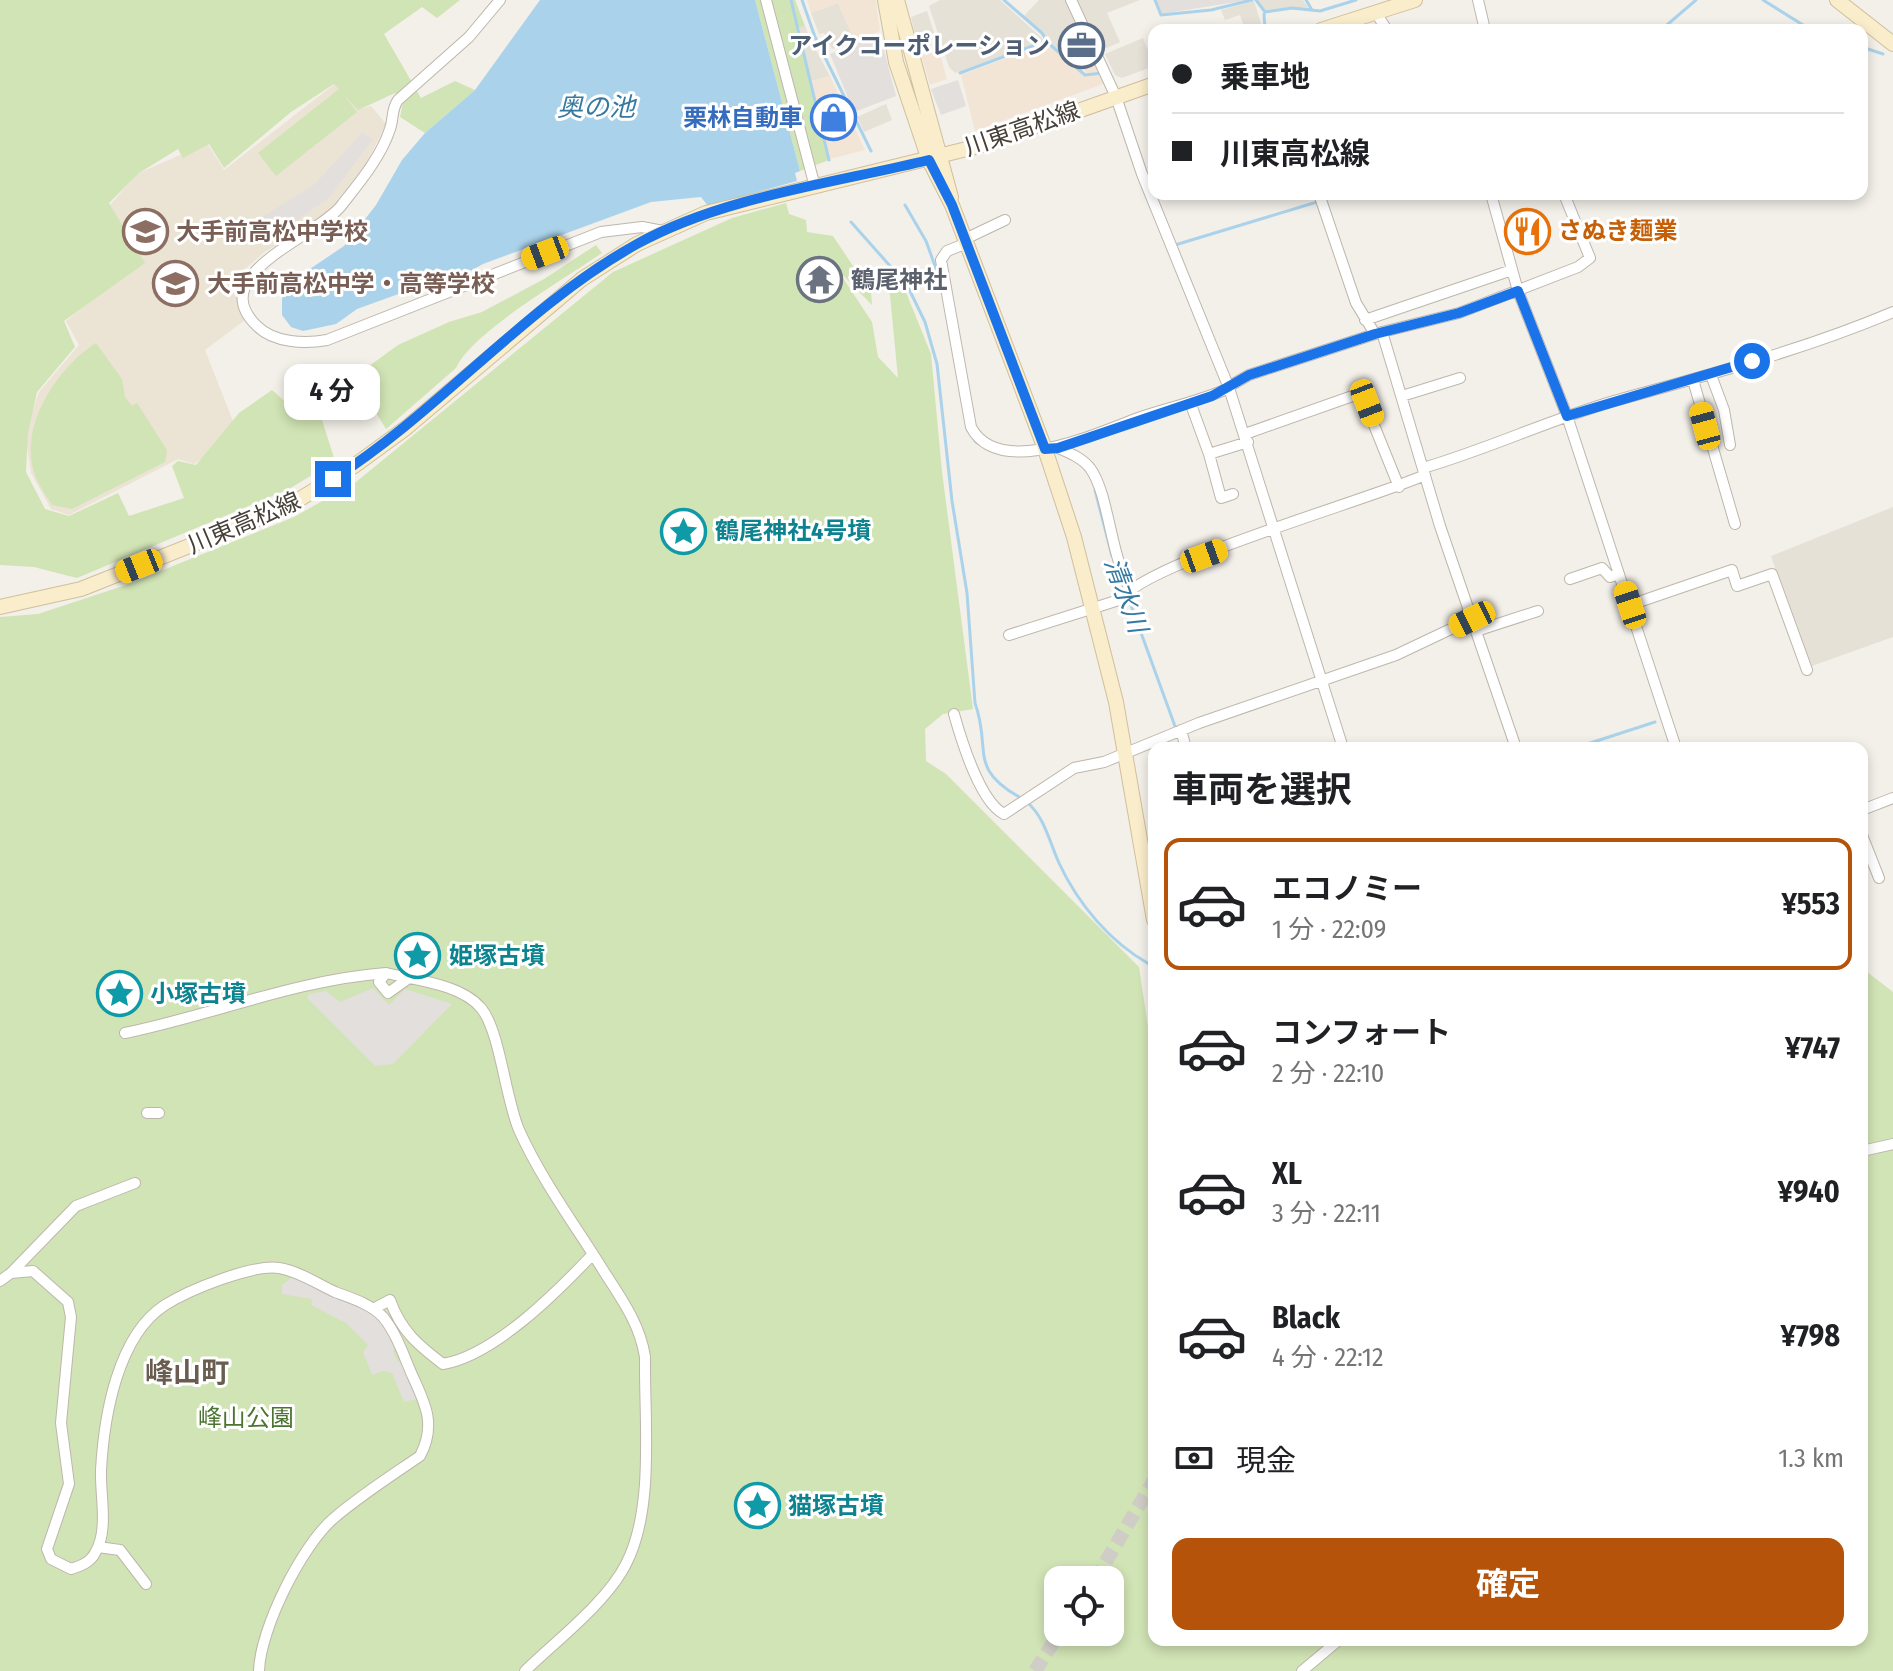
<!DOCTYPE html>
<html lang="ja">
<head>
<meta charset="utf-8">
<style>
	body { margin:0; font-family:"Fira Sans Condensed","Noto Sans JP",sans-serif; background:#f2f2f2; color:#202124; height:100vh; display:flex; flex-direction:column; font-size:30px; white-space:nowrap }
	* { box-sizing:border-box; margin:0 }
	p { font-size:26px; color:#757577 }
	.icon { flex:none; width:44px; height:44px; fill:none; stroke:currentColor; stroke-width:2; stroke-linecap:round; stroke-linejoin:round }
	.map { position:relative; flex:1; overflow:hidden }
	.details { position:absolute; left:1148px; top:742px; width:720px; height:904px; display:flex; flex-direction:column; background:#fff; border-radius:16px; box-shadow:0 4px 12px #0003 }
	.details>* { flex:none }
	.top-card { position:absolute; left:1148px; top:24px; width:720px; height:176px; border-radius:16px; box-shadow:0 4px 12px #0003; display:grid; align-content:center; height:176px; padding:0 24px; background:#fff }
	.fabs { position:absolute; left:1044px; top:1566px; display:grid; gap:16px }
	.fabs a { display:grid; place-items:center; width:80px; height:80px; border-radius:16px; background:#fff; box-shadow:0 4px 12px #0003; font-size:40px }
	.end { position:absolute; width:36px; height:36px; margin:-18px; border:10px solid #1a73e8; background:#fff; box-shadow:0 0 0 4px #fff }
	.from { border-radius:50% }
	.bubble { position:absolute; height:56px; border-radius:16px; background:#fff; box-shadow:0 4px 12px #0003; font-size:26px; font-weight:700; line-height:56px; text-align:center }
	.car { position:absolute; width:24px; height:48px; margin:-24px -12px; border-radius:10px; box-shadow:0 0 6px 2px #0007; background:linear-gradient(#f5c518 24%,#345 0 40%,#f5c518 0 76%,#345 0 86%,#f5c518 0) }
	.top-card b { display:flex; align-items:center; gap:28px; height:76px; font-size:30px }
	.top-card b+b { border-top:2px solid #e0e0e0 }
	.top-card i { width:20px; height:20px; background:#202124 }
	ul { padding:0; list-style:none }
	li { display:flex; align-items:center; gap:24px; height:132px; margin:0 16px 12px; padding:0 8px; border:4px solid transparent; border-radius:16px }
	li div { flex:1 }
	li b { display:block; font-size:30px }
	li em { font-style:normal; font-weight:700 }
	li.on { border-color:#b45309 }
	li>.icon { width:72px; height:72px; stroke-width:1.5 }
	h2 { padding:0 24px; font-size:36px; line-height:96px }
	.pay { display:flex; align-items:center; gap:20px; height:88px; padding:0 24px; font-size:30px }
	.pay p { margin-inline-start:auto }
	.cta { display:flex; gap:16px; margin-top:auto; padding:16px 24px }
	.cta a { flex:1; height:92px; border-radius:16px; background:#b45309; color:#fff; font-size:32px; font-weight:700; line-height:92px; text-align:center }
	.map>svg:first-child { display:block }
	.residential { fill:#e6e1d7 }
	.commercial { fill:#f3e5d6 }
	.education { fill:#ebe3d4 }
	.green { fill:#d1e4b5; fill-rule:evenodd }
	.parking { fill:#e2dfdd }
	.water { fill:#aad3eb }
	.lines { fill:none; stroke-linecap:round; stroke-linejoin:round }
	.stream { stroke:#aad3eb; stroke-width:3 }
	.secondary-tunnel { stroke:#d0ccc6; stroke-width:14; stroke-dasharray:14 7; stroke-linecap:butt }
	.street-casing { stroke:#beb6ac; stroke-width:12 }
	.secondary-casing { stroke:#cfbf9c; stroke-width:16 }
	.street { stroke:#fff; stroke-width:10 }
	.secondary { stroke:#faedcb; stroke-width:14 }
	.route { stroke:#1a73e8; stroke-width:10 }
	.labels { text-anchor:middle; stroke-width:6; stroke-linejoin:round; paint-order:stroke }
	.service-label { font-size:24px; font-weight:bold; fill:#4e5e75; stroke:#fff; text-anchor:end }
	.shop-label { font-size:24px; font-weight:bold; fill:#366cbe; stroke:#fff; text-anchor:end }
	.street-label { font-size:24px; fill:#464038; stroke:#fff }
	.food-label { font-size:24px; font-weight:bold; fill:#c56008; stroke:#fff; text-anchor:start }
	.education-label { font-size:24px; font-weight:bold; fill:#785e54; stroke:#fff; text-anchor:start }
	.worship-label { font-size:24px; font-weight:bold; fill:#5b616d; stroke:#fff; text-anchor:start }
	.culture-label { font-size:24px; font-weight:bold; fill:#0d838f; stroke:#fff; text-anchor:start }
	.park-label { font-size:24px; fill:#4c732f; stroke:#fff }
	.water-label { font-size:26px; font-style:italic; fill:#377aa1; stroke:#fff }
	.quarter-label { font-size:28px; font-weight:bold; fill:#685d50; stroke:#fff }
</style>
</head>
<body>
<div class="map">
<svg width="1893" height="1671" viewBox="0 0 1893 1671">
	<rect width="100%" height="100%" fill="#f3efe9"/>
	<path class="residential" d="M940,0H1000L1045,41L955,73L949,67L929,6Z
		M1039,0H1066L1084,36L1064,55L1023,17Z
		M1075,0H1140L1107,13L1120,42L1100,51Z
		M1257,0H1303L1309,9L1263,11Z
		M1254,1L1263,30H1245L1240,15L1225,20L1221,10Z
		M838,3L855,41L832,49L824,33L819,34L811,13Z
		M927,11L936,38L917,44L911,17Z
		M805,26L811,41L830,76L811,81L799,27Z
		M1143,38L1154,66L1122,78L1115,75L1105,54Z
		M886,104L892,120L864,132L857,117Z
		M1893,507V637L1809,667L1771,556Z"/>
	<path class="commercial" d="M807,0H876L880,31L855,41L838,3L811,13Z
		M1084,36L1100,72L1088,74L1064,55Z
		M1047,43L1086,76L1102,74L1106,83L975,131L961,75Z
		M939,51L947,79L930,85L921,55Z
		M830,76L865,150L830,159L811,81Z"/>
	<path class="education" d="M336,83L360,109L371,106L386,124L367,162L340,201L312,227L266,251L245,269V320L205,350L238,434L194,464L178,459L69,515L51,509L31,473L25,433L39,392L79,345L66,321L142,261L110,205L137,174L207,143L224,170Z"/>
	<path class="green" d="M0,0H460L437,18L422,7L384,34L421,98L455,81L475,90L425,133L400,117L403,102L395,93L358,110L343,94L357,112L276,176L258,153L339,89L334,84L291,112L224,168L209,144L183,158L178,149L139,173L109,203L145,263L64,321L75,347L37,392L28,433L26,472L45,509L69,516L118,493L129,516L184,498L172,466L178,461L196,465L239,413L272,390L299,414L317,404L335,461L289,489L77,578L34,567L0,565Z
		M755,0H795L805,26L798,28L829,160L800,171Z
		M786,203L789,214L806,220L807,232L833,236L871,293L872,305L837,269L872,322L878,357L898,378L890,295L884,279L901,280L931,354L942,472L973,709L943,714L925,729L926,761L946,774L1139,967L1154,1066V1640H1862V968L1893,992V1671H0V617L38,614L126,585L294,517L356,482L613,272L732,218ZM1058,1580H1110V1632H1058Z
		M596,245L602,253C566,278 472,332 456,368L386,429L354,377L398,345L449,322L482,312L544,279Z
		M96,343L122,379L125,397L132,406L137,403L167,450L165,462L72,509L52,505C46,495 37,483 34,472C19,425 58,367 96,343Z"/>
	<path class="parking" d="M1156,0H1249L1161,14Z
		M880,35L896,96L854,112L830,54Z
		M958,80L966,106L941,115L931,89Z
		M362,133L373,139L329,198L269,239L256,221L315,184Z
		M373,988L389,1005L405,989L452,1004L393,1064L375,1066L307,998L309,994L326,991L340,1002Z
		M291,1278L304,1281L369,1311L384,1324L395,1347L393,1351L398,1362H402L417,1399L404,1402L392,1373L384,1371L372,1375L363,1352L368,1345L346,1323L311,1305L312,1299L282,1294V1285Z"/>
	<path class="water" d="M540,0H755L800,171L795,173L797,181L708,206L701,197L651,202L483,264L447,284L415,288L357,309L336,324L303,331L291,327L282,315V299L289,283L344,246L376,205L402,160L425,133L475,90Z"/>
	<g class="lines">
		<path class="stream" d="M791,0L829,160
			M802,0L815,37L871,151
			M1004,0L1042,33L1048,43
			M1155,0L1161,15L1211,10L1252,0
			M1256,0L1265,12L1292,8L1320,11L1356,0
			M1306,0L1312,10
			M1763,0L1811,30
			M1264,14L1265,30
			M1661,30L1696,0
			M1862,47L1883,54
			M960,73L1046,41L1085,75L1102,73
			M905,205L926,241L939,277
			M851,222L907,285L925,322L937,364L952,501L967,593L975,703C992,750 967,768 1021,798
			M1175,245L1317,202
			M968,430L976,442L995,452
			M1095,490L1112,556
			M1128,597L1176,729
			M1575,748L1655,722
			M1027,802C1045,818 1049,841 1059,863C1078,904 1110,942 1149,964"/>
		<path class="secondary-tunnel" d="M1095,1580L1154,1480
			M1035,1671L1060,1632"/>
		<defs>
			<path id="street" d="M500,0L469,37L398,100C391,110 394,118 390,129C381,157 359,183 341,206C317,237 203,274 257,326C274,343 305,344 327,340L601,232L642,227L663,231
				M766,0L815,187
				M1071,0L1116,97L1142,174L1229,388L1343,748
				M1478,0L1485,30
				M1376,13L1387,30
				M1319,194L1356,303L1375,334L1382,332L1440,526L1516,748
				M1491,194L1518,291L1567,416L1676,748
				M965,239L1005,220
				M967,243L947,251L941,260L971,427C999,481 1101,431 1141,417C1170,407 1201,401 1229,388
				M1365,320L1512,270
				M1382,332L1459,313L1578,267L1590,258L1564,194
				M1711,375L1724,410L1730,445
				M1693,380L1735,524
				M1228,387L1249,375L1375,334
				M1402,396L1460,378
				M1190,402L1209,454L1248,442
				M1245,434L1361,393L1399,487
				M1058,448C1070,453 1082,458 1090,468C1109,494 1110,554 1130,589
				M1209,454L1221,498L1233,494
				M1423,468C1488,449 1549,420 1614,401C1708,375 1803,350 1893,312
				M1570,579L1602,568L1610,577L1619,574
				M1630,605L1732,570L1737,586L1772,574L1807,670
				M1476,631L1538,611
				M1009,635L1122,599C1143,564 1374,498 1425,475
				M954,714C961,739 980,802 1004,814L1074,768L1104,762L1199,723L1396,655L1472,619
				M1181,730L1186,748
				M1862,810L1893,798
				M1862,835L1879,878
				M409,978L388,993L379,982L386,973C415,980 461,984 481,1008C500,1031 505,1097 519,1130C541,1179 575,1225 603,1270C621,1298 640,1324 645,1357C644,1419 655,1508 626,1564C607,1602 556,1641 525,1671
				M125,1033C213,1015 295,980 386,973
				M147,1113H159
				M1862,1151L1893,1144
				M11,1273L76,1206L135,1183
				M0,1281L11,1273L33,1271L68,1302L71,1317L61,1423L69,1484L47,1549L51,1559L71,1569C80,1566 90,1563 95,1553C109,1530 100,1496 101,1470C104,1417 117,1336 165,1305C189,1290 252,1264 279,1268C298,1271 318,1284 335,1292C351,1298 371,1304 383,1317C397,1334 404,1357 413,1377C426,1405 436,1426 420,1456C391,1476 361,1495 334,1518C302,1545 260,1629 259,1671
				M373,1309L390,1300C401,1331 418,1345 443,1364C495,1355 558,1291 593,1254
				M98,1547L120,1550L146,1584
				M1302,1671L1339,1640"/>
			<path id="secondary" d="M885,0L896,62L929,160L952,205L1045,449L1074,537L1116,702L1154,920
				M897,0L951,197
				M1837,0L1893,44
				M1321,30L1415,0
				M0,607L81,589L285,508L354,466L406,428L582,279L637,244L706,213L979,146L1154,84"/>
		</defs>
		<use href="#street" class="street-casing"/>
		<use href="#secondary" class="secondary-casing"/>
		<use href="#street" class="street"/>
		<use href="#secondary" class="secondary"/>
	</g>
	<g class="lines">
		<path class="route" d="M333,479C441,410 525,306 637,244C722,197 834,183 929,160L952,205L1045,449L1058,448L1212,396L1249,375L1375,334L1459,313L1518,291L1567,416L1752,361"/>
	</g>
	<defs>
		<symbol id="office-ring" viewBox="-11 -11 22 22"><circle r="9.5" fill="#fff" stroke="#5c6f8a" stroke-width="1.5"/><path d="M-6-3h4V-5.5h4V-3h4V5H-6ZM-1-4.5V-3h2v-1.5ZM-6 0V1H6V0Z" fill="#5c6f8a"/></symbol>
		<symbol id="shop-ring" viewBox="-11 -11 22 22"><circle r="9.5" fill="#fff" stroke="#3f7fe0" stroke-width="1.5"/><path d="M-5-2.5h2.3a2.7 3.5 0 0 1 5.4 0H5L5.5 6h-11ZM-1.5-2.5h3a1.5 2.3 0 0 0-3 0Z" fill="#3f7fe0"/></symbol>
		<symbol id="restaurant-ring" viewBox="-11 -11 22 22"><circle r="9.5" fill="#fff" stroke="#e8710a" stroke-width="1.5"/><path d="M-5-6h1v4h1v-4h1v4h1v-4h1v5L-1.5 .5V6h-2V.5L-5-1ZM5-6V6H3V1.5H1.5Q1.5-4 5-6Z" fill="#e8710a"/></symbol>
		<symbol id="school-ring" viewBox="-11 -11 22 22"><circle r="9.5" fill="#fff" stroke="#8d6e63" stroke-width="1.5"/><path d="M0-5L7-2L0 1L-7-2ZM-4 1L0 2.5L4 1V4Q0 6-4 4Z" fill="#8d6e63"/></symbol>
		<symbol id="temple-ring" viewBox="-11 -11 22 22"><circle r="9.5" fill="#fff" stroke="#6b7280" stroke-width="1.5"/><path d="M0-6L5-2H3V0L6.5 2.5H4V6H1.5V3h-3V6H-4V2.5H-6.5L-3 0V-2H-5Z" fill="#6b7280"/></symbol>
		<symbol id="sight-ring" viewBox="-11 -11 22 22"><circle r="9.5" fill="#fff" stroke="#0f9aa8" stroke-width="1.5"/><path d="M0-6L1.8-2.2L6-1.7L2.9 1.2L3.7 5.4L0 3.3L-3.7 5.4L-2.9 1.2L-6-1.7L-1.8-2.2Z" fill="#0f9aa8"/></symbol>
	</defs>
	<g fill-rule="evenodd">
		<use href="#office-ring" x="1056" y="20" width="51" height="51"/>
		<use href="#shop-ring" x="808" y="92" width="51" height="51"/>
		<use href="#restaurant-ring" x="1502" y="206" width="51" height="51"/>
		<use href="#school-ring" x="120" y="206" width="51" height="51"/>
		<use href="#temple-ring" x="794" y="254" width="51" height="51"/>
		<use href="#school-ring" x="150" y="258" width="51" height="51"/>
		<use href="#sight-ring" x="658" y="506" width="51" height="51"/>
		<use href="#sight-ring" x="392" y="930" width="51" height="51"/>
		<use href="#sight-ring" x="94" y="968" width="51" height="51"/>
		<use href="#sight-ring" x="732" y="1480" width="51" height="51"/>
	</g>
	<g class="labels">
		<g class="service-label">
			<text x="1050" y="54">アイクコーポレーション</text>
		</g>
		<g class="shop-label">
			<text x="803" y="126">栗林自動車</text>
		</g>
		<g class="street-label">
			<text transform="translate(1022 129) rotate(-19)" y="8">川東高松線</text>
			<text transform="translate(244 523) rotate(-23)" y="8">川東高松線</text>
		</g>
		<g class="food-label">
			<text x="1558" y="239">さぬき麺業</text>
		</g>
		<g class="education-label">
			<text x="176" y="240">大手前高松中学校</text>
			<text x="207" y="292">大手前高松中学・高等学校</text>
		</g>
		<g class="worship-label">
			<text x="851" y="288">鶴尾神社</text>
		</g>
		<g class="culture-label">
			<text x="715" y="539">鶴尾神社4号墳</text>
			<text x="449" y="964">姫塚古墳</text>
			<text x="150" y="1002">小塚古墳</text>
			<text x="788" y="1514">猫塚古墳</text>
		</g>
		<g class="park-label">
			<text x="246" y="1426">峰山公園</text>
		</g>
		<g class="water-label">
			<text x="596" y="116">奥の池</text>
			<text transform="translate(1126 595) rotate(70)" y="9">清水川</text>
		</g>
		<g class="quarter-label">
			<text x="187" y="1382">峰山町</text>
		</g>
	</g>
</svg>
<div class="fabs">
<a><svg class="icon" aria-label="locate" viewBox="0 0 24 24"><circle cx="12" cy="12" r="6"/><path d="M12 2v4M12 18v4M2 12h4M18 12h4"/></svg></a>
</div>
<i class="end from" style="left:1752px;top:361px"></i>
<i class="end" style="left:333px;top:479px"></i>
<div class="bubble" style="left:284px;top:364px;width:96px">4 分</div>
<i class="car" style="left:545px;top:253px;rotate:249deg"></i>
<i class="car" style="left:1367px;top:403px;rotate:159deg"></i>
<i class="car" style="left:1705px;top:426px;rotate:345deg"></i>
<i class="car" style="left:1204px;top:556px;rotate:70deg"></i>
<i class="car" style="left:139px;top:566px;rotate:248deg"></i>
<i class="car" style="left:1630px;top:605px;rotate:342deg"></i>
<i class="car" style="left:1472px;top:619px;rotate:244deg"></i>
<div class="top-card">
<b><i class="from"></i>乗車地</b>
<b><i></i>川東高松線</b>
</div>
<section class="details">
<h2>車両を選択</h2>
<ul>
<li class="on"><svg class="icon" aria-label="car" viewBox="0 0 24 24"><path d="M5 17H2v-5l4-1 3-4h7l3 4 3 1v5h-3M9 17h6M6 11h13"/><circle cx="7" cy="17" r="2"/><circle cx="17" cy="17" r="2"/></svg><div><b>エコノミー</b><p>1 分 · 22:09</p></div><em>¥553</em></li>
<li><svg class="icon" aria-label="car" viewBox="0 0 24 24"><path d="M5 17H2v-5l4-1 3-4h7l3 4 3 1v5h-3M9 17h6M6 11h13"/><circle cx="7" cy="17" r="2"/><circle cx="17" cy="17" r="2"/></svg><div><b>コンフォート</b><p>2 分 · 22:10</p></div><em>¥747</em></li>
<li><svg class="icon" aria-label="car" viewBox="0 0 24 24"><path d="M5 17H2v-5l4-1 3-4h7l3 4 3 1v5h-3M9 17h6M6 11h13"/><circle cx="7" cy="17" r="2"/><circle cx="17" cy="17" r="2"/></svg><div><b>XL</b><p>3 分 · 22:11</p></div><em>¥940</em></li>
<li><svg class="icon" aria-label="car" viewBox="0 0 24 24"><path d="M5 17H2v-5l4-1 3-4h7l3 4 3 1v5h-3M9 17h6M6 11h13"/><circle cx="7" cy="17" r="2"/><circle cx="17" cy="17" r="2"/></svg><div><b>Black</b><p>4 分 · 22:12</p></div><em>¥798</em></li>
</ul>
<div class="pay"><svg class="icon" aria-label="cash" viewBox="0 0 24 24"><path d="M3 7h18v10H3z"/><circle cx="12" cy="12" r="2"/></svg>現金<p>1.3 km</p></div>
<div class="cta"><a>確定</a></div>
</section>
</div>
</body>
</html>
